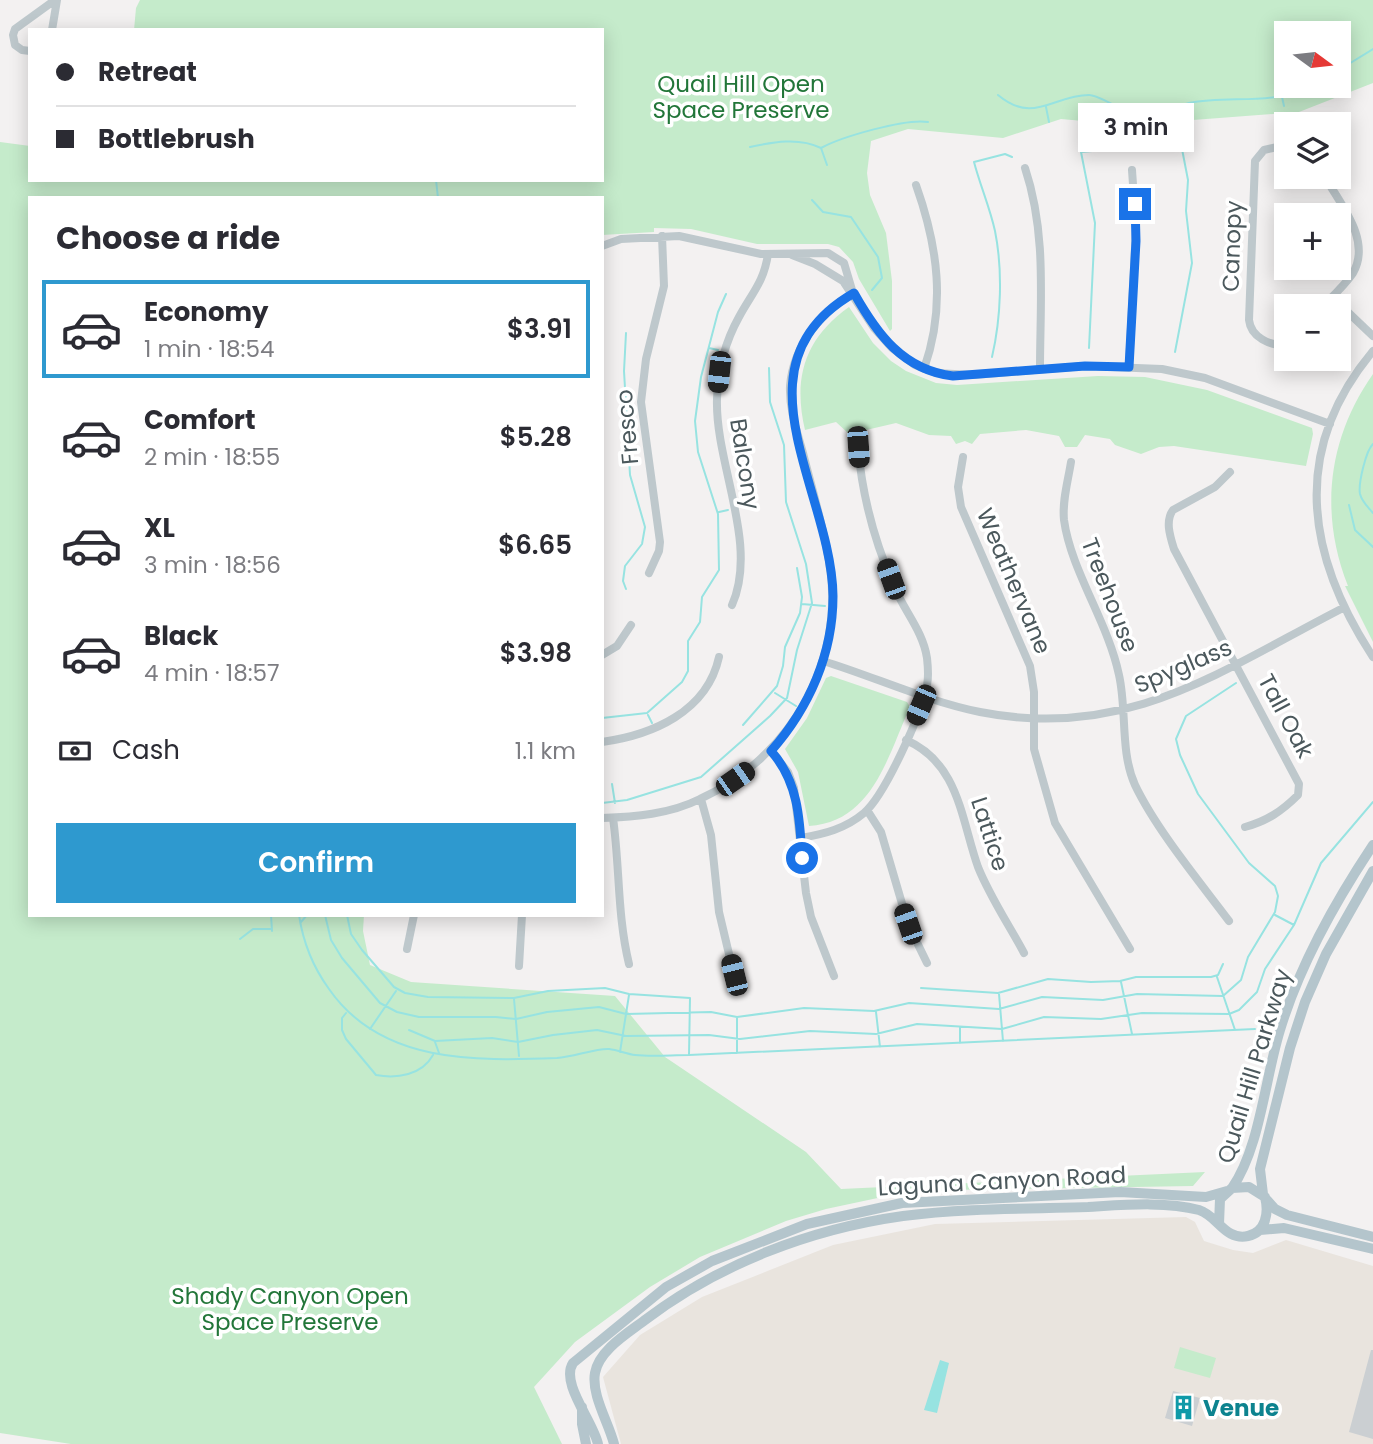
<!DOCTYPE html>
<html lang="en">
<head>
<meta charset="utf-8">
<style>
	body { margin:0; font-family:Poppins,sans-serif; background:#f2f2f3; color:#2b2b33; height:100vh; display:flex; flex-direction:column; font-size:26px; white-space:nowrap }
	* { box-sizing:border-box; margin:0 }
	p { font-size:23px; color:#7c7c81 }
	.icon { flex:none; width:38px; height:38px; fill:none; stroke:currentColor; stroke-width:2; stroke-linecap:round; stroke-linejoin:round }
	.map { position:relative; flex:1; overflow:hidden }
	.details { position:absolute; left:28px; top:196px; width:576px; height:721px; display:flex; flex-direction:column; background:#fff; border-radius:0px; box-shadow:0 4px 18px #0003 }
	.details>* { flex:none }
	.guide { position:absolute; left:28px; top:28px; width:576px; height:154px; border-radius:0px; box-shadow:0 4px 18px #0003; display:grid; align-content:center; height:154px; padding:0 28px; background:#fff }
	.needle { width:46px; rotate:105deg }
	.buttons { position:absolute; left:1274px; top:21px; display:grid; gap:14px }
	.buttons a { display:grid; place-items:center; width:77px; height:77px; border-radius:0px; background:#fff; box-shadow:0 4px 18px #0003; font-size:35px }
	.end { position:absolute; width:32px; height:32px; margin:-16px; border:9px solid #1a73e8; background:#fff; box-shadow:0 0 0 4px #fff }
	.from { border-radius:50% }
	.bubble { position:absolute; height:49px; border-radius:0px; background:#fff; box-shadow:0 4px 18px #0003; font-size:23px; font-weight:600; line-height:49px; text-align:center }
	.car { position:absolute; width:21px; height:42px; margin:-21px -10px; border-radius:9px; box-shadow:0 0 5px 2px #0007; background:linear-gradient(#222 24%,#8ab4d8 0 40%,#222 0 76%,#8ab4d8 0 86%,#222 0) }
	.guide b { display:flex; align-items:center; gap:24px; height:66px; font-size:26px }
	.guide b+b { border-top:2px solid #e1e1e2 }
	.guide i { width:18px; height:18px; background:#2b2b33 }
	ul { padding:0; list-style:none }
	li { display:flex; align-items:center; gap:21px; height:98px; margin:0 14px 10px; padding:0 14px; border:4px solid transparent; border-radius:0px }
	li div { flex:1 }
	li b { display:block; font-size:26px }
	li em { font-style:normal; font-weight:600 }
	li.current { border-color:#2e99cf }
	li>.icon { width:63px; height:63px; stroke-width:1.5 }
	h2 { padding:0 28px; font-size:32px; line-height:84px }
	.pay { display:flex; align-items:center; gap:18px; height:77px; padding:0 28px; font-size:26px }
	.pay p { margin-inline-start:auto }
	.cta { display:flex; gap:14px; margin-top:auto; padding:14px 28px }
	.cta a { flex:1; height:80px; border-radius:0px; background:#2e99cf; color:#fff; font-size:28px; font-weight:600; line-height:80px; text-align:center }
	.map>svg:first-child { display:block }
	.commercial { fill:#e9e4de }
	.green { fill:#c5ebcb; fill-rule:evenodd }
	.water { fill:#97e3e1 }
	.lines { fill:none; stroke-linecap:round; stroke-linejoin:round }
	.stream { stroke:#97e3e1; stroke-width:2 }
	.building { fill:#cbcfd2 }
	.minor { stroke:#bec8cc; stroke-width:8 }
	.major { stroke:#b4c5cc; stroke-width:10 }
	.route { stroke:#1a73e8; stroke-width:9 }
	.labels { text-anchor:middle; stroke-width:7; stroke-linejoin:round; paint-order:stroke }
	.park-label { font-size:23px; fill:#227639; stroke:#fff }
	.street-label { font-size:23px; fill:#4b585c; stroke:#fff }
	.culture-label { font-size:23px; font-weight:bold; fill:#0d838f; stroke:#fff; text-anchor:start }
</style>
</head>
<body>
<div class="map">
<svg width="1373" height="1444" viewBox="0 0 1373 1444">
	<rect width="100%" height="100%" fill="#f3f1f1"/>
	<path class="commercial" d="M1186,1217L1195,1222L1204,1241L1233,1250L1253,1253L1286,1240L1373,1266V1444H621L603,1377L640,1335L702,1297L833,1245L935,1224Z"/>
	<path class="green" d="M140,0H1373V83L1299,112L1127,125L1061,119L1003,138L908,129L871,141L867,173L870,195L886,233L892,281V329L890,331L859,279L853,262L839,247L828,244H757L691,229L654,228V232L602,235V198H30V915H364L363,931L370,965L411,982L615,996L665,1057L806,1152L841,1189L1205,1172L1193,1186L949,1190L887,1196L826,1209L786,1221L700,1257L650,1287L575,1342L534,1387L562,1444H71L0,1433V142L30,146V180H602V30H134L136,8ZM1286,33H1339V86H1286Z
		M849,307L873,343L891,361L906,371L936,383L957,385L1098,376L1145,377L1207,390L1312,428L1313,434L1306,466L1174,446L1159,447L1141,454L1115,445L1110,439L1085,435L1077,447H1065L1059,436L1026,430L980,434L972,444L965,441L956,444L951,436L929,435L896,423L849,434L836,422L805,430C793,379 804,339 849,307Z
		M1373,374V642L1345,586H1348C1319,513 1328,438 1373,374Z
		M831,676L907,702L910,707C888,755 873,822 809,826L798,772L785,749L807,718L826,678Z
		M1180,1347L1216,1358L1210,1378L1174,1368Z"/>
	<path class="water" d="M940,1360L949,1363L937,1413L924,1410Z"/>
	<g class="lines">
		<path class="stream" d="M1339,70L1373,49
			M998,95C1034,125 1053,95 1089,95C1101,95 1127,115 1143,118C1157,119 1175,106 1189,103C1230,95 1273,106 1311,86
			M1282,97L1284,106
			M1046,107L1049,122
			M750,147C773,142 799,137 821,148L827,165
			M821,148C841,137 906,118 928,122
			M436,180L438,198
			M812,200L823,212L851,217L878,257L882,278L872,290
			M709,348L718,350
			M1089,348L1095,223L1081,152L1114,149
			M1175,352L1192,263L1186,211L1188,180L1182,149
			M992,357C1001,318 1003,271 995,231C990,208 980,185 974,162L1005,154L1012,157
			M1373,444C1366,450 1358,484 1360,494C1362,502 1368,507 1373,513
			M1349,505L1355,530L1373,547
			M719,512L728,510
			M626,589L623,581L625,566L642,544L645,527L630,475L624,371L626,333
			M802,604L825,606
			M775,693L796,706
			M648,715L652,723
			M602,718L647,713L682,682L688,671V641L700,622L702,597L719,570L718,514L698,452L695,421L701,377L718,312L726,294
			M743,725L777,686L783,666L785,647L800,613L802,597L797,568
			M612,784L615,803
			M602,803L627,800L701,777L770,716L787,698L797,650L812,603L806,564L786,502L784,445L770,402L769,368
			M271,915L272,931
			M299,915C303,942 313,967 329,989C381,1064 475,1061 557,1058C573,1057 597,1048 609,1049C618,1050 627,1054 635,1055C653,1057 671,1055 689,1055L1255,1029
			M325,915L331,940L342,958L380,1003L397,1012L419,1017H496L516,1019L547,1012L599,1007L626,1014L711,1012L737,1017L804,1008L874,1011L909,1003L999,1009L1042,997L1103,1000L1137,994L1223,996L1241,980L1248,957L1275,912L1278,896L1275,886L1249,863L1198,794L1180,755L1176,739L1186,716L1236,683
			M347,915L351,934L362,950L394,987L405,993L428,997L514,998L548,991L605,988L629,994L690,998L689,1055
			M1275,915L1294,925
			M301,922L307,915
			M240,939L253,929H272
			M1217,977L1235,1030
			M1121,982L1132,1034
			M921,988L998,993L1048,979L1091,982L1120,981L1136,977H1211L1218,975L1223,964
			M999,994L1003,1041
			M514,999L519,1056
			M876,1012L880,1047
			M346,1013L342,1018V1030L346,1039L376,1075C397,1079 422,1075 433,1055
			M960,1028V1043
			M370,1029L396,991
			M409,1030L435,1041L492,1038L518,1042L553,1035L597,1030L626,1036L709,1035L740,1039L810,1031L876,1034L917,1024L1002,1029L1044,1017L1101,1019L1142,1013L1229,1014L1239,1010L1257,992L1265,969L1294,925L1321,863L1373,802
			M435,1042L439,1053
			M620,1052L629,995
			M737,1053V1018"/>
	</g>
	<path class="building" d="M1371,1350H1373V1439L1349,1432Z
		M1173,1391L1200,1398L1192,1426L1165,1418Z"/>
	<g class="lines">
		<path class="minor" d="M52,30L57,0
			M30,51L22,50L15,45L13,35L15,29L55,0
			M1286,145L1264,150L1255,161L1249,320C1251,338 1270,345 1286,346
			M1025,168C1047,234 1040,301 1040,369
			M916,185C938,247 946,306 924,369
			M602,246L621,239L679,236L761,254L828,253L844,263L852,290
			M792,255L815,264L843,281L874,328L892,348L915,365L936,373L973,375L1085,366L1162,369L1205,378L1330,424
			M1332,297L1373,336
			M1323,306C1333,296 1345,285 1353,273C1372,240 1340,204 1325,177
			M1373,351C1290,450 1306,555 1373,657
			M1129,367L1136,228L1132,170
			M963,457L958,487L961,507L1030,666L1034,692V749L1055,823L1130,949
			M1071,462C1068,481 1062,501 1064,520C1071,571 1108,622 1119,675C1127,710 1120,752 1135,785C1156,829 1199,881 1229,921
			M1230,472L1215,487L1173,510C1165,521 1170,536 1174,549L1299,784L1298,795C1282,811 1267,821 1245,827
			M649,573L659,551L660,542L641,402L646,359L664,286L662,236
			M732,605C759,544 715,464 717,399C718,370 725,342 739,317C752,293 764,282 768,254
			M602,655L617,646L631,625
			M823,661C875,677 926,701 980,712C1127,741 1220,671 1343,608
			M906,740C959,763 961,819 978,867C990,897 1009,925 1024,953
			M602,742C652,735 707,712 719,657
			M771,751L788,772L794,788L806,893L811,917L834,976
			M701,799L711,835L719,912L734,975
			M867,810L881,832L908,924L927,963
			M602,818C635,817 670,814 700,799C790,758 847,661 829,561C823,525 812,489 803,453C797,431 789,409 790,386C793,347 820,312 854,293
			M613,818C620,868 617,914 629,964
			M801,838C824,834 845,829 864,813C885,795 922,713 927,685C929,676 928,667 927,658C923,631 904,611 894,586C875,543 862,494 858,447
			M407,949L414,915
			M519,966L522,915"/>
		<path class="major" d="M1232,1188C1260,1148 1265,1078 1280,1030C1300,964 1335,902 1373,845
			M1263,1194L1260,1169L1290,1048L1305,1002L1326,954L1373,871
			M1267,1200L1275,1209L1287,1215L1373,1237
			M1260,1230L1284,1228L1373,1249
			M582,1407V1424L586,1444
			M598,1444C593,1421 560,1383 573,1363L666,1287L712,1261L807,1224L902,1203L1120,1192L1206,1197L1227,1191
			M614,1444C609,1423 591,1395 595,1373C599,1350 628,1333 645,1320C719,1264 810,1229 903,1216C964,1208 1027,1209 1088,1207C1123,1205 1165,1201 1199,1210C1218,1216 1225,1241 1248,1236C1266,1232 1269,1213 1265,1197L1249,1187L1232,1188L1220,1199L1219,1224"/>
	</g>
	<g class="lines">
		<path class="route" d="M802,858C800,819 798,781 771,751C809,708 833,654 833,596C832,492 729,365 854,293C877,334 903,370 953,376L1085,366L1129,367L1136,241L1135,204"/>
	</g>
	<defs>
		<symbol id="building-bare" viewBox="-9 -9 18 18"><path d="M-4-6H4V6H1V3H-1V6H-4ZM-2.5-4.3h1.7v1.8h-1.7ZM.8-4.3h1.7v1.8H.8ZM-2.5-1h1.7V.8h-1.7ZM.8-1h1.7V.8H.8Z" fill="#0f9aa8" stroke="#fff" stroke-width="2.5" paint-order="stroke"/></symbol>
	</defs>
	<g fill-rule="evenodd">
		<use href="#building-bare" x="1166" y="1390" width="35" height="35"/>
	</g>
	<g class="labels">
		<g class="park-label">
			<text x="741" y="92">Quail Hill Open<tspan x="741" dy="26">Space Preserve</tspan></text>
			<text x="290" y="1304">Shady Canyon Open<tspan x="290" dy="26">Space Preserve</tspan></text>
		</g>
		<g class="street-label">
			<text transform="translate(1232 246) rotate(-88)" y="8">Canopy</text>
			<text transform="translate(627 427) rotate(-95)" y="8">Fresco</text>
			<text transform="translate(745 464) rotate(81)" y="8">Balcony</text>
			<text transform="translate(1014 581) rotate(67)" y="8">Weathervane</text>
			<text transform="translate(1110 595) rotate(69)" y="8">Treehouse</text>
			<text transform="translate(1183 666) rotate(-23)" y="8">Spyglass</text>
			<text transform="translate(1286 716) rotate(62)" y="8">Tall Oak</text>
			<text transform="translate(990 834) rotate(72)" y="8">Lattice</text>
			<text transform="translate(1254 1066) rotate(-73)" y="8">Quail Hill Parkway</text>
			<text transform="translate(1002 1181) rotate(-3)" y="8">Laguna Canyon Road</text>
		</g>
		<g class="culture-label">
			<text x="1203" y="1416">Venue</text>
		</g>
	</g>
</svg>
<div class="buttons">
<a><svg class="needle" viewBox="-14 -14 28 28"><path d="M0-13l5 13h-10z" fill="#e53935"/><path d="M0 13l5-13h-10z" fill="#7c7c81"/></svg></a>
<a><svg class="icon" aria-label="layers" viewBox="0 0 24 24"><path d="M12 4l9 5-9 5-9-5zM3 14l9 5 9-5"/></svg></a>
<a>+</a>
<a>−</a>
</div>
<i class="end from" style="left:802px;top:858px"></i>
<i class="end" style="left:1135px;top:204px"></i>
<div class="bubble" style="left:1078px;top:103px;width:116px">3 min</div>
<i class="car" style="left:719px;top:372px;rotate:186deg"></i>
<i class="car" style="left:858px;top:447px;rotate:176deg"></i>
<i class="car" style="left:891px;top:579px;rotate:340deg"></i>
<i class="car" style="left:921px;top:705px;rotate:203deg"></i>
<i class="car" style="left:735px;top:779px;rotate:55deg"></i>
<i class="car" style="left:908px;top:924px;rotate:341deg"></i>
<i class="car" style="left:734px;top:975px;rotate:346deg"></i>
<div class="guide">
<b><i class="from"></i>Retreat</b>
<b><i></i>Bottlebrush</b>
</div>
<section class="details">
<h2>Choose a ride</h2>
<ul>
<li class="current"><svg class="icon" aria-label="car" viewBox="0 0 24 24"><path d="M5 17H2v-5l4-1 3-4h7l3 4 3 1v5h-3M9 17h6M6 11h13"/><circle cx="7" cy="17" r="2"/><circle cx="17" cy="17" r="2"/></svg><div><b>Economy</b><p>1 min · 18:54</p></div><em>$3.91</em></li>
<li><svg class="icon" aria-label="car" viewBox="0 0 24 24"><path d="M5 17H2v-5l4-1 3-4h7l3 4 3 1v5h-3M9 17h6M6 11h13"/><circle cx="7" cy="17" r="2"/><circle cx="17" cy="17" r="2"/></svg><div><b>Comfort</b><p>2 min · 18:55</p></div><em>$5.28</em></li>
<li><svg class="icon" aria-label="car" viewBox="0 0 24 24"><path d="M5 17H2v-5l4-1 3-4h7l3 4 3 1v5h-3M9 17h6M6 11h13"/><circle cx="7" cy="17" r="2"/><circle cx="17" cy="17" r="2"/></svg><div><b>XL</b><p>3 min · 18:56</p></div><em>$6.65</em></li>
<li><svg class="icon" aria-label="car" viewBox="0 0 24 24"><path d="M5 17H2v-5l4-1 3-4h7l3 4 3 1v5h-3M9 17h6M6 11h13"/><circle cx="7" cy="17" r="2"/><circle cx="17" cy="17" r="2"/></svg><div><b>Black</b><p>4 min · 18:57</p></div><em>$3.98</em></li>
</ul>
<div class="pay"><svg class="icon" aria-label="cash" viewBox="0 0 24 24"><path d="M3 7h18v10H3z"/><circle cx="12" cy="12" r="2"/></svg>Cash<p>1.1 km</p></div>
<div class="cta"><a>Confirm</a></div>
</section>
</div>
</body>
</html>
